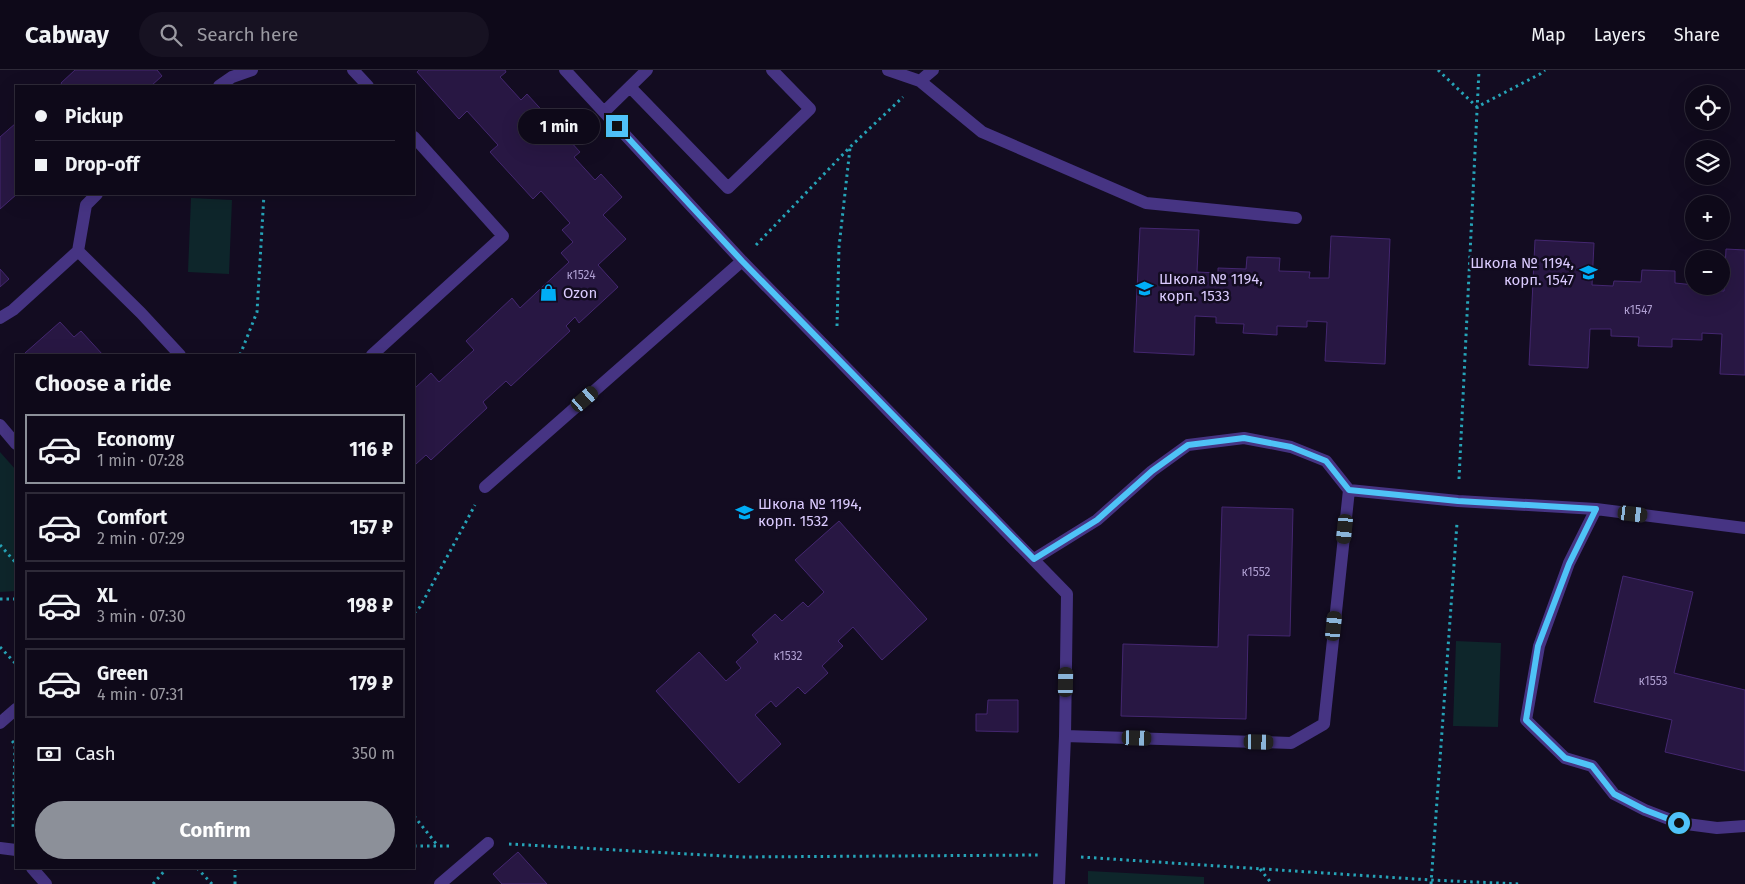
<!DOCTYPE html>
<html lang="en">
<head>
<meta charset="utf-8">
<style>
	body { margin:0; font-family:"Fira Sans",sans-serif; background:#171222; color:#f1f3f6; height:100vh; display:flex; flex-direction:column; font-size:19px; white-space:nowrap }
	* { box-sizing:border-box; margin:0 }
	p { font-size:16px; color:#9b9aa2 }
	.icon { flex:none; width:28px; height:28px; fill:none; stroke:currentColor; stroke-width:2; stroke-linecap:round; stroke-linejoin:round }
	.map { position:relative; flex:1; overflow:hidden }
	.side { position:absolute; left:15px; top:284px; width:400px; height:515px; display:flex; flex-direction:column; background:#0e0919; border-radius:0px; box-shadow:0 5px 20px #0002,0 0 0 1px #2e2a38 }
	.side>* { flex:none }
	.banner { position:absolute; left:15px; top:15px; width:400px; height:110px; border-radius:0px; box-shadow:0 5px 20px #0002,0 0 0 1px #2e2a38; display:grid; align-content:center; height:110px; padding:0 20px; background:#0e0919 }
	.tools { position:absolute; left:1685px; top:15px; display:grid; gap:10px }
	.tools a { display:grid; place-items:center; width:45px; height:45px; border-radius:50%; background:#0e0919; box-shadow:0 5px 20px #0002,0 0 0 1px #2e2a38; font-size:25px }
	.end { position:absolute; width:22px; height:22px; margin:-11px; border:6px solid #4fc3f7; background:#111; box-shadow:0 0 0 2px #111 }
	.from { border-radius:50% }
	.bubble { position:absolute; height:35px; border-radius:18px; background:#0e0919; box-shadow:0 5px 20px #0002,0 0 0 1px #2e2a38; font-size:16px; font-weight:700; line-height:35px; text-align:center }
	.car { position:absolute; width:15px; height:30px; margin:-15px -8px; border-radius:6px; box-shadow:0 0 4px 1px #0007; background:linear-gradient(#222 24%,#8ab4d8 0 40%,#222 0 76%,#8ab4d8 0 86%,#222 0) }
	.banner b { display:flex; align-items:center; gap:18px; height:48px; font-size:19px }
	.banner b+b { border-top:1px solid #2e2a38 }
	.banner i { width:12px; height:12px; background:#f1f3f6 }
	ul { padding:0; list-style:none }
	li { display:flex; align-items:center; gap:15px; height:70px; margin:0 10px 8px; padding:0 10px; border:2px solid #2e2a38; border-radius:0px }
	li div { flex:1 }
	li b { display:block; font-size:19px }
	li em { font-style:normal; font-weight:700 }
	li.current { border-color:#8c9099 }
	li>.icon { width:45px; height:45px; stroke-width:1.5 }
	h2 { padding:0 20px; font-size:22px; line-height:60px }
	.pay { display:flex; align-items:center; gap:12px; height:55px; padding:0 20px; font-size:19px }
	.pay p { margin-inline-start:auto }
	.cta { display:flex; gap:10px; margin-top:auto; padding:10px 20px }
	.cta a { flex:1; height:58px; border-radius:30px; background:#8c9099; color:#fff; font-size:20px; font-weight:700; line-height:58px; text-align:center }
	header { display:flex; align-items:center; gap:30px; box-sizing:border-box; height:70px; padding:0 25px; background:#0e0919; border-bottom:1px solid #2e2a38 }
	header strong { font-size:24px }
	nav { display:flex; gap:28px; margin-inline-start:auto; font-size:18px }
	.search { width:350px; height:45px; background:#171222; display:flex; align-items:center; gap:12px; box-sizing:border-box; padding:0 18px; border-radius:28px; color:#9b9aa2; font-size:19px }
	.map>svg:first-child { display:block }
	.green { fill:#0e262b }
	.building { fill:#281743; stroke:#442770 }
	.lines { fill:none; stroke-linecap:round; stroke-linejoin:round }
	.path { stroke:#26a4b8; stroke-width:3; stroke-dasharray:2.5 4; stroke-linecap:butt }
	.minor { stroke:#463483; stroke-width:12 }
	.route { stroke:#4fc3f7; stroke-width:6 }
	.labels { text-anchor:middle; stroke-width:5; stroke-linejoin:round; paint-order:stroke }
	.number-label { font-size:12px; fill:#ae9ed0 }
	.poi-label { font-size:15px; fill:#dbcbff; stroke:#130c21; text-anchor:start }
</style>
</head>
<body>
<header>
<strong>Cabway</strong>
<div class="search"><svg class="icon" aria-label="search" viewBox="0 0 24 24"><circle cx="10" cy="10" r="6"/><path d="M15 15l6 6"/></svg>Search here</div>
<nav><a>Map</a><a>Layers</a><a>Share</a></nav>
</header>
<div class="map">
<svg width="1745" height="814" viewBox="0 0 1745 814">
	<rect width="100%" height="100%" fill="#130c21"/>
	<path class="green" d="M191,128L232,130L229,204L188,202Z
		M0,382L16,400V521L0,522Z
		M1456,571L1501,573L1498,657L1453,656Z
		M1088,801L1204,807V814H1088Z"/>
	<path class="building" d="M75,0H157L162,6L151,16H63L61,13Z
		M419,0H505L506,2L500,7L521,30L527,24L580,82L574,87L595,110L601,104L622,127L603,145L626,169L598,195L618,217L579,253L575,247L566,256L570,261L511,316L506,311L483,332L487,338L431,390L426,385L416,394L414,392V319L431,303L439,312L474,280L466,271L512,228L520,238L569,192L561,183L573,172L562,160L570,153L541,121L533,129L490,82L498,75L467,41L459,49L417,2Z
		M16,53L17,124L0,139V67Z
		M1140,158L1199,160L1197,202L1218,203V198L1246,199L1247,187L1280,188L1279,201L1310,202L1309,208H1329L1331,166L1390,169L1385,294L1325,291L1327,252L1307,251V257L1277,256V265L1243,263L1244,254L1216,253V247L1195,246L1194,285L1134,282Z
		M1535,170L1594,173L1592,215L1613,216L1614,211L1641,212L1642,200L1675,201V213L1704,216V220L1724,221L1726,179L1745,180V305L1720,304L1722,264L1702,263V270L1672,269V277L1638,276L1639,267L1611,266V259H1590L1588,298L1529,295Z
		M0,199L9,209L0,217Z
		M60,252L74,267L81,261L103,285H26L25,283Z
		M1222,437L1293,439L1290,566L1248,565L1246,649L1121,646L1123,574L1218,577Z
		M839,451L927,549L882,590L853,557L838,571L843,576L822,596L828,603L805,624L798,617L776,637L771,631L755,645L781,674L739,713L656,621L699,582L726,611L741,598L736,592L758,572L752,565L775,544L782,551L803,532L808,537L824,522L795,490Z
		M1623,506L1693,522L1674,603L1745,620V701L1665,682L1672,650L1594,632Z
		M988,630H1018V662L976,661V644H987Z
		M518,782L547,814H502L493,804Z"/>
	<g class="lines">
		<path class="path" d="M1438,0L1477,37L1540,4L1545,0
			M756,175L850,77L903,27
			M837,256L839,177L850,78
			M240,285L257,242L264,124
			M1459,409L1479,0
			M0,475L16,493
			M0,529H16
			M414,543L420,537L475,435
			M0,577L16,594
			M12,671L15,674L13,758
			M414,746L438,776
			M509,774L742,787L1039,785
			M414,776H450
			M1081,787L1431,810L1519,814
			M197,798L212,814
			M1260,799L1272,814
			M153,814L167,798
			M235,814V798
			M1431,814L1457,453"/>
		<path class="minor" d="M353,0L368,16
			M565,0L742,191L1067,524L1065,666L1059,814
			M888,0L920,11L933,0
			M920,11L982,62L1146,133L1296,148
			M219,16L232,7L252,0
			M630,17L728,118L810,39L772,0
			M604,42L647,0
			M78,181L86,135L97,124
			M0,248L13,240L78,181L141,243L180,285
			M372,285L503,166L414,67
			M0,355L16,374
			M485,417L742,191
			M1349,420L1458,431L1596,439L1745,458
			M1596,439L1569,493L1539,576L1526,650L1565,688L1592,696L1614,724L1645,740L1679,753L1717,758L1745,756
			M1034,489L1097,450L1152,401L1188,375L1244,368L1291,377L1326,391L1349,420L1324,654L1291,673L1065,666
			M0,653L16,639
			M0,778L16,780
			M32,798L46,814
			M440,814L488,773"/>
	</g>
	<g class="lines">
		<path class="route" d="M617,56L742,191L1034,489L1097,450L1152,401L1188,375L1244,368L1291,377L1326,391L1349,420L1458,431L1596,439L1569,494L1538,576L1526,650L1565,688L1592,696L1614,724L1645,740L1679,753"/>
	</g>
	<defs>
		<symbol id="school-bare" viewBox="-9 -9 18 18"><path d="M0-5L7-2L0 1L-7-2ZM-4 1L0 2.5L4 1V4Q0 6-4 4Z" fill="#00adf6" stroke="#130c21" stroke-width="2.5" paint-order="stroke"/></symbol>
		<symbol id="shop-bare" viewBox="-9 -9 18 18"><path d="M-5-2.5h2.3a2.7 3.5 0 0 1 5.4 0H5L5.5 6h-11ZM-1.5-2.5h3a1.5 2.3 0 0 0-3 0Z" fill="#00adf6" stroke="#130c21" stroke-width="2.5" paint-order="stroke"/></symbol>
	</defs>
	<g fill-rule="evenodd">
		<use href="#school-bare" x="1576" y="190" width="25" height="25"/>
		<use href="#school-bare" x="1132" y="206" width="25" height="25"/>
		<use href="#shop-bare" x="536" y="210" width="25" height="25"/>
		<use href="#school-bare" x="732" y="430" width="25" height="25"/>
	</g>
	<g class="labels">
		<g class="number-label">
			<text x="581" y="209">к1524</text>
			<text x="1638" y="244">к1547</text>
			<text x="1256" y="506">к1552</text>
			<text x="788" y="590">к1532</text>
			<text x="1653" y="615">к1553</text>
		</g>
		<g class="poi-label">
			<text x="1574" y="198" text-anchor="end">Школа № 1194,<tspan x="1574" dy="17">корп. 1547</tspan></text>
			<text x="1159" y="214">Школа № 1194,<tspan x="1159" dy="17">корп. 1533</tspan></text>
			<text x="563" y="228">Ozon</text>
			<text x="758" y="439">Школа № 1194,<tspan x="758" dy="17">корп. 1532</tspan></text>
		</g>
	</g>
</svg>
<div class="tools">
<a><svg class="icon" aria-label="locate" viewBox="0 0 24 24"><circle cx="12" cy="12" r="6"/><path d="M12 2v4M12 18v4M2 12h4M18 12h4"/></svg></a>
<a><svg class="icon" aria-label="layers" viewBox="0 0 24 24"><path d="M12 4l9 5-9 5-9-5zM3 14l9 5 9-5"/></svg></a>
<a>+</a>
<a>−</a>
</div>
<i class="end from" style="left:1679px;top:753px"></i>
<i class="end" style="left:617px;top:56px"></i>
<div class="bubble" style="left:518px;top:39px;width:82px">1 min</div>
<i class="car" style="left:585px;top:329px;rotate:49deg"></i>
<i class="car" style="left:1633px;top:444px;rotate:97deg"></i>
<i class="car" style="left:1345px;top:459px;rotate:186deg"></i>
<i class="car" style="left:1334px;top:556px;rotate:6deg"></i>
<i class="car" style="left:1066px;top:612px;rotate:1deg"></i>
<i class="car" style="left:1137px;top:668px;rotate:92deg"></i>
<i class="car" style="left:1259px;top:672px;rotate:91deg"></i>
<div class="banner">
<b><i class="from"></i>Pickup</b>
<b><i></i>Drop-off</b>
</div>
<section class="side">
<h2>Choose a ride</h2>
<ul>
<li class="current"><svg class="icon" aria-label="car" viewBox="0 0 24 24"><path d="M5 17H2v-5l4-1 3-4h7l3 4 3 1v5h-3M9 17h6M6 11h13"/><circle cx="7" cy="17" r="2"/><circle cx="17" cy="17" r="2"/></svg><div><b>Economy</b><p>1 min · 07:28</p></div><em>116 ₽</em></li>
<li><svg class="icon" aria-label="car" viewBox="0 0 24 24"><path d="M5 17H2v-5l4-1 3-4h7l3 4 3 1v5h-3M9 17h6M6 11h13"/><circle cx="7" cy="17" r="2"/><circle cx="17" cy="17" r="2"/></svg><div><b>Comfort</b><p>2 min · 07:29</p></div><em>157 ₽</em></li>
<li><svg class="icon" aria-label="car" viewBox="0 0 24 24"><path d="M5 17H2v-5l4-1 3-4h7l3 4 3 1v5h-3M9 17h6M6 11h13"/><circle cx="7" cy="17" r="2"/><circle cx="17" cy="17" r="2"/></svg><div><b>XL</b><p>3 min · 07:30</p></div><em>198 ₽</em></li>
<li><svg class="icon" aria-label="car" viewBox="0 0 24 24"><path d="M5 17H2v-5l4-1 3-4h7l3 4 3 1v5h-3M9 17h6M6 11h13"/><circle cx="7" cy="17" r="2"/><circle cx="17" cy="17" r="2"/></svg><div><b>Green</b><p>4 min · 07:31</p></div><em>179 ₽</em></li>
</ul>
<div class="pay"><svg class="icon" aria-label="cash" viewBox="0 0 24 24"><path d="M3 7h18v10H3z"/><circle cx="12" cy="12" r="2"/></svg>Cash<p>350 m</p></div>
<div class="cta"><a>Confirm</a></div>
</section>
</div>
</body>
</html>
